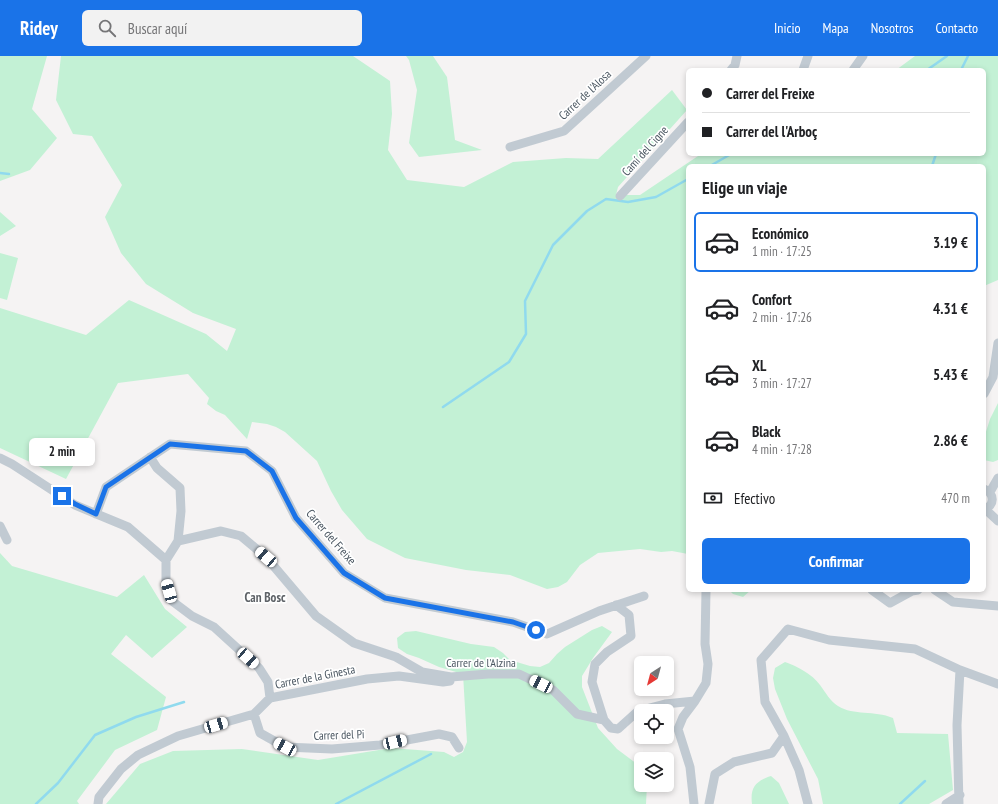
<!DOCTYPE html>
<html lang="es">
<head>
<meta charset="utf-8">
<style>
	body { margin:0; font-family:"PT Sans Narrow",sans-serif; background:#f2f2f2; color:#202124; height:100vh; display:flex; flex-direction:column; font-size:15px; white-space:nowrap }
	* { box-sizing:border-box; margin:0 }
	p { font-size:13px; color:#757577 }
	.icon { flex:none; width:22px; height:22px; fill:none; stroke:currentColor; stroke-width:2; stroke-linecap:round; stroke-linejoin:round }
	.map { position:relative; flex:1; overflow:hidden }
	.sheet { position:absolute; left:686px; top:108px; width:300px; height:428px; display:flex; flex-direction:column; background:#fff; border-radius:6px; box-shadow:0 2px 6px #0003 }
	.sheet>* { flex:none }
	.hud { position:absolute; left:686px; top:12px; width:300px; height:88px; border-radius:6px; box-shadow:0 2px 6px #0003; display:grid; align-content:center; height:88px; padding:0 16px; background:#fff }
	.needle { width:26px; rotate:216deg }
	.buttons { position:absolute; left:634px; top:600px; display:grid; gap:8px }
	.buttons a { display:grid; place-items:center; width:40px; height:40px; border-radius:6px; background:#fff; box-shadow:0 2px 6px #0003; font-size:20px }
	.end { position:absolute; width:18px; height:18px; margin:-9px; border:5px solid #1a73e8; background:#fff; box-shadow:0 0 0 2px #fff }
	.from { border-radius:50% }
	.bubble { position:absolute; height:28px; border-radius:6px; background:#fff; box-shadow:0 2px 6px #0003; font-size:13px; font-weight:600; line-height:28px; text-align:center }
	.car { position:absolute; width:12px; height:24px; margin:-12px -6px; border-radius:5px; box-shadow:0 0 3px 1px #0007; background:linear-gradient(#fff 24%,#345 0 40%,#fff 0 76%,#345 0 86%,#fff 0) }
	.hud b { display:flex; align-items:center; gap:14px; height:38px; font-size:15px }
	.hud b+b { border-top:1px solid #e0e0e0 }
	.hud i { width:10px; height:10px; background:#202124 }
	ul { padding:0; list-style:none }
	li { display:flex; align-items:center; gap:12px; height:60px; margin:0 8px 6px; padding:0 8px; border:2px solid transparent; border-radius:6px }
	li div { flex:1 }
	li b { display:block; font-size:15px }
	li em { font-style:normal; font-weight:600 }
	li.current { border-color:#1a73e8 }
	li>.icon { width:36px; height:36px; stroke-width:1.5 }
	h2 { padding:0 16px; font-size:18px; line-height:48px }
	.pay { display:flex; align-items:center; gap:10px; height:44px; padding:0 16px; font-size:15px }
	.pay p { margin-inline-start:auto }
	.action { display:flex; gap:8px; margin-top:auto; padding:8px 16px }
	.action a { flex:1; height:46px; border-radius:6px; background:#1a73e8; color:#fff; font-size:16px; font-weight:600; line-height:46px; text-align:center }
	header { display:flex; align-items:center; gap:24px; box-sizing:border-box; height:56px; padding:0 20px; background:#1a73e8; color:#fff }
	header strong { font-size:19px }
	nav { display:flex; gap:22px; margin-inline-start:auto; font-size:14px }
	.search { width:280px; height:36px; background:#f2f2f2; display:flex; align-items:center; gap:10px; box-sizing:border-box; padding:0 14px; border-radius:6px; color:#757577; font-size:15px }
	.map>svg:first-child { display:block }
	.green { fill:#c3f1d5 }
	.lines { fill:none; stroke-linecap:round; stroke-linejoin:round }
	.stream { stroke:#90daee; stroke-width:2.5 }
	.minor { stroke:#c1cad2; stroke-width:9 }
	.route { stroke:#1a73e8; stroke-width:5 }
	.labels { text-anchor:middle; stroke-width:3.5; stroke-linejoin:round; paint-order:stroke }
	.street-label { font-size:12px; fill:#4a5661; stroke:#fff }
	.neighbourhood-label { font-size:13px; font-weight:bold; fill:#5f6368; stroke:#fff }
</style>
</head>
<body>
<header>
<strong>Ridey</strong>
<div class="search"><svg class="icon" aria-label="search" viewBox="0 0 24 24"><circle cx="10" cy="10" r="6"/><path d="M15 15l6 6"/></svg>Buscar aquí</div>
<nav><a>Inicio</a><a>Mapa</a><a>Nosotros</a><a>Contacto</a></nav>
</header>
<div class="map">
<svg width="998" height="748" viewBox="0 0 998 748">
	<rect width="100%" height="100%" fill="#f5f3f3"/>
	<path class="green" d="M0,0H47L32,53L57,82L30,114L0,125Z
		M61,0H353L390,25L392,58L388,94L407,124L464,131L513,106L566,102L598,103L672,34L687,54L618,131L616,139H640L701,98H984V14H896L915,0H998V224L984,230V110H688V498L672,495L661,496L640,493L598,497L580,509L567,526L558,531L547,533L510,519L466,514L405,502L367,483L342,454L331,435L317,405L285,376L276,371L267,368L252,366L247,383L225,359L216,355L207,348L209,342L188,318L118,327L66,423L0,392V252L86,279L129,244L206,278L227,295L236,273L193,257L146,228L121,197L105,161L122,129L92,80L73,78L56,44Z
		M406,0H433L447,21L455,84L482,94L419,101L409,87L417,34L409,4Z
		M0,156L16,170L0,180Z
		M0,197L18,202L7,244L0,242Z
		M998,347V404L993,406L984,404V382L990,363Z
		M0,497L12,510L117,541L144,519L165,553L187,571L152,602L126,579L111,598L166,641L157,674L115,694L77,745L79,748H0Z
		M729,534H751L743,541L733,538Z
		M602,570L612,576L593,602L582,620V631L598,672L617,693L641,711V729H647L646,748H106L140,708L173,695L242,693L318,704L391,692L444,696L454,701L463,696L467,686L463,618L439,611L419,602L407,598L398,592L397,582L405,576L416,575L471,588L494,591L503,597L510,604L530,610L540,611L549,607L557,598L565,591L592,574Z
		M785,606C797,610 812,618 820,629C826,637 830,645 838,650C854,660 874,654 893,662L897,677L948,678L953,734L929,748H823L818,723L787,663L775,633L773,622L775,612Z
		M771,720L779,727L789,748H752C750,732 755,725 771,720Z"/>
	<g class="lines">
		<path class="stream" d="M927,14L947,0
			M961,14L968,0
			M710,110L731,98
			M932,110L936,98
			M0,117L9,118
			M443,351L509,306L526,278L525,245L553,189L587,155L606,143L628,146L656,141L688,123
			M36,748L58,727L95,679L136,661L184,646
			M336,748L431,698
			M900,748L925,725"/>
		<path class="minor" d="M731,14L735,9L737,0
			M803,14L808,0
			M853,14L863,0
			M510,91L564,75L646,0
			M620,140L688,66
			M984,338L993,321L998,287
			M150,401L157,412L180,432L181,455L178,485L166,504
			M0,402L12,408L75,449L128,471L166,504V526L172,545L192,560L214,571L259,612L268,626L270,642
			M984,433C995,437 995,450 984,453
			M990,436L998,422
			M985,453L998,465
			M96,458L106,431L170,388L246,395L272,415L296,462L344,517L385,542L513,566L547,578L599,555L644,540
			M0,470L7,484
			M178,485L221,475L241,480L266,501L316,560L354,587L396,601L422,616L451,621L488,618H519L553,634L577,658L604,664
			M872,534L890,547L912,535L918,534
			M935,534L953,546L998,550
			M616,549L629,559L631,580L607,596L595,608L592,626L604,664L611,672L618,673L638,655L665,648L695,645
			M254,658L260,677L285,691L332,693L380,689L439,678L452,681L459,692
			M784,680L799,714L808,748
			M98,748L99,741L121,713L138,699L178,680L254,658L270,642L367,623L399,620L443,626L450,625
			M694,748L690,711L678,673L683,661L695,645L706,627L708,608L705,588L706,534
			M709,748L715,718L734,706L772,697L784,680L765,646L761,604L788,573L829,584L915,593L960,614L998,628
			M946,748L960,739
			M959,748L957,669L960,614"/>
	</g>
	<g class="lines">
		<path class="route" d="M62,440L75,448L96,458L106,431L170,388L246,395L272,415L296,462L344,517L385,542L513,566L536,574"/>
	</g>
	<g class="labels">
		<g class="street-label">
			<text transform="translate(585 39) rotate(-43)" y="4">Carrer de l'Alosa</text>
			<text transform="translate(645 95) rotate(-48)" y="4">Camí del Cigne</text>
			<text transform="translate(331 481) rotate(49)" y="4">Carrer del Freixe</text>
			<text x="481" y="611">Carrer de l'Alzina</text>
			<text transform="translate(315 621) rotate(-11)" y="4">Carrer de la Ginesta</text>
			<text transform="translate(339 679) rotate(-2)" y="4">Carrer del Pi</text>
		</g>
		<g class="neighbourhood-label">
			<text x="265" y="546">Can Bosc</text>
		</g>
	</g>
</svg>
<div class="buttons">
<a><svg class="needle" viewBox="-14 -14 28 28"><path d="M0-13l5 13h-10z" fill="#e53935"/><path d="M0 13l5-13h-10z" fill="#757577"/></svg></a>
<a><svg class="icon" aria-label="locate" viewBox="0 0 24 24"><circle cx="12" cy="12" r="6"/><path d="M12 2v4M12 18v4M2 12h4M18 12h4"/></svg></a>
<a><svg class="icon" aria-label="layers" viewBox="0 0 24 24"><path d="M12 4l9 5-9 5-9-5zM3 14l9 5 9-5"/></svg></a>
</div>
<i class="end from" style="left:536px;top:574px"></i>
<i class="end" style="left:62px;top:440px"></i>
<div class="bubble" style="left:29px;top:382px;width:66px">2 min</div>
<i class="car" style="left:266px;top:501px;rotate:311deg"></i>
<i class="car" style="left:169px;top:535px;rotate:344deg"></i>
<i class="car" style="left:248px;top:602px;rotate:132deg"></i>
<i class="car" style="left:541px;top:628px;rotate:296deg"></i>
<i class="car" style="left:216px;top:669px;rotate:74deg"></i>
<i class="car" style="left:395px;top:686px;rotate:77deg"></i>
<i class="car" style="left:285px;top:691px;rotate:298deg"></i>
<div class="hud">
<b><i class="from"></i>Carrer del Freixe</b>
<b><i></i>Carrer del l'Arboç</b>
</div>
<section class="sheet">
<h2>Elige un viaje</h2>
<ul>
<li class="current"><svg class="icon" aria-label="car" viewBox="0 0 24 24"><path d="M5 17H2v-5l4-1 3-4h7l3 4 3 1v5h-3M9 17h6M6 11h13"/><circle cx="7" cy="17" r="2"/><circle cx="17" cy="17" r="2"/></svg><div><b>Económico</b><p>1 min · 17:25</p></div><em>3.19 €</em></li>
<li><svg class="icon" aria-label="car" viewBox="0 0 24 24"><path d="M5 17H2v-5l4-1 3-4h7l3 4 3 1v5h-3M9 17h6M6 11h13"/><circle cx="7" cy="17" r="2"/><circle cx="17" cy="17" r="2"/></svg><div><b>Confort</b><p>2 min · 17:26</p></div><em>4.31 €</em></li>
<li><svg class="icon" aria-label="car" viewBox="0 0 24 24"><path d="M5 17H2v-5l4-1 3-4h7l3 4 3 1v5h-3M9 17h6M6 11h13"/><circle cx="7" cy="17" r="2"/><circle cx="17" cy="17" r="2"/></svg><div><b>XL</b><p>3 min · 17:27</p></div><em>5.43 €</em></li>
<li><svg class="icon" aria-label="car" viewBox="0 0 24 24"><path d="M5 17H2v-5l4-1 3-4h7l3 4 3 1v5h-3M9 17h6M6 11h13"/><circle cx="7" cy="17" r="2"/><circle cx="17" cy="17" r="2"/></svg><div><b>Black</b><p>4 min · 17:28</p></div><em>2.86 €</em></li>
</ul>
<div class="pay"><svg class="icon" aria-label="cash" viewBox="0 0 24 24"><path d="M3 7h18v10H3z"/><circle cx="12" cy="12" r="2"/></svg>Efectivo<p>470 m</p></div>
<div class="action"><a>Confirmar</a></div>
</section>
</div>
</body>
</html>
